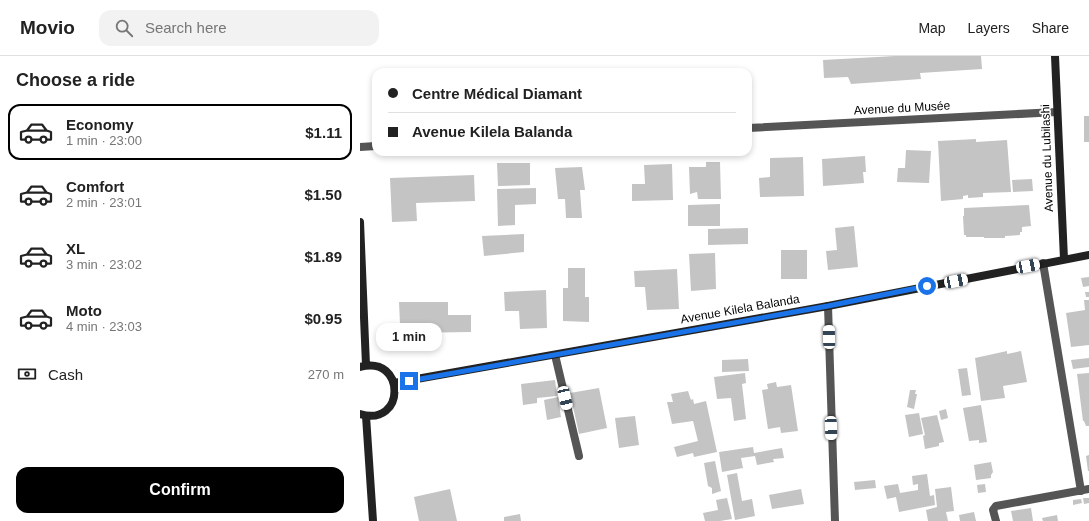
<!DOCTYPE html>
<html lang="en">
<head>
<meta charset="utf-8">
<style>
	body { margin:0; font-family:Helvetica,sans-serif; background:#f2f2f2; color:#222; height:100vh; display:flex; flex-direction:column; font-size:15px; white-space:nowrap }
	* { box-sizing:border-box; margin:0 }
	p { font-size:13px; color:#767676 }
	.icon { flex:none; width:22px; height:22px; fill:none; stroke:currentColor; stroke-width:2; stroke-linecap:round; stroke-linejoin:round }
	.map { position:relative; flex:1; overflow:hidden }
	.sheet { display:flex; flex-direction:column; background:#fff; width:360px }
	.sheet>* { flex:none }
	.guide { position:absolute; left:12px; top:12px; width:380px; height:88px; border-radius:12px; box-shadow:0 2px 6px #0003; display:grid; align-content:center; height:88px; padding:0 16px; background:#fff }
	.end { position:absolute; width:18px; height:18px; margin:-9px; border:5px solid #1a73e8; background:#fff; box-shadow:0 0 0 2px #fff }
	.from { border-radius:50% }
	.bubble { position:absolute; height:28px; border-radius:12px; background:#fff; box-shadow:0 2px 6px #0003; font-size:13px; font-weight:600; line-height:28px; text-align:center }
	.car { position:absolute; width:12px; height:24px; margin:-12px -6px; border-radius:5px; box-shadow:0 0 3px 1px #0007; background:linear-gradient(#fff 24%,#345 0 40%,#fff 0 76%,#345 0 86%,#fff 0) }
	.guide b { display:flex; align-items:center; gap:14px; height:38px; font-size:15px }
	.guide b+b { border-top:1px solid #e0e0e0 }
	.guide i { width:10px; height:10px; background:#222 }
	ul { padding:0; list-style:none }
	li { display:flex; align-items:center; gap:12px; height:56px; margin:0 8px 6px; padding:0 8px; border:2px solid transparent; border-radius:12px }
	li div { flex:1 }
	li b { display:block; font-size:15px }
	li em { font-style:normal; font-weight:600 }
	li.active { border-color:#000 }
	li>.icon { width:36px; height:36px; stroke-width:1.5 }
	h2 { padding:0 16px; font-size:18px; line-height:48px }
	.pay { display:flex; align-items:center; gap:10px; height:44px; padding:0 16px; font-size:15px }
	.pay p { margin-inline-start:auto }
	.primary-button { display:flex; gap:8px; margin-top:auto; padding:8px 16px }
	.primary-button a { flex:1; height:46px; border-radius:12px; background:#000; color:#fff; font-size:16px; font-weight:600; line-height:46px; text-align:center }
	header { display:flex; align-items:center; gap:24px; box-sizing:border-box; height:56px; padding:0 20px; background:#fff; border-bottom:1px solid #e0e0e0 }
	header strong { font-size:19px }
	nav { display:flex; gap:22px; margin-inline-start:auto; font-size:14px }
	.search { width:280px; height:36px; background:#f2f2f2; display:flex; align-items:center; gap:10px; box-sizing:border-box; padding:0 14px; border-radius:12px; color:#767676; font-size:15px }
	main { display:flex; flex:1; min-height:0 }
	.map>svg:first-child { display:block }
	.building { fill:#c4c4c4 }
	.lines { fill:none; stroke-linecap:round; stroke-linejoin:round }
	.street { stroke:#555; stroke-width:8 }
	.secondary { stroke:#222; stroke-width:8 }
	.route { stroke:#1a73e8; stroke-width:5 }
	.labels { text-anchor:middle; stroke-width:3; stroke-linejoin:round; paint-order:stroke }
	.street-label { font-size:12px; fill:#000; stroke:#fff }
</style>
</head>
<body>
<header>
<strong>Movio</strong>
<div class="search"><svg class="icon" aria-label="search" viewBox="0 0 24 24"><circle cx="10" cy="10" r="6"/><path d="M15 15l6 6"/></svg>Search here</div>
<nav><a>Map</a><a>Layers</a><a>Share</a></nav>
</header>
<main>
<section class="sheet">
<h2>Choose a ride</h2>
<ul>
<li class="active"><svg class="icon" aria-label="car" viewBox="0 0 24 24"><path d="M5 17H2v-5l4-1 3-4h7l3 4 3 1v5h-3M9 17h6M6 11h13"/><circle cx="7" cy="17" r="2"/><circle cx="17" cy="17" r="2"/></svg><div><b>Economy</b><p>1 min · 23:00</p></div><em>$1.11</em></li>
<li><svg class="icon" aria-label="car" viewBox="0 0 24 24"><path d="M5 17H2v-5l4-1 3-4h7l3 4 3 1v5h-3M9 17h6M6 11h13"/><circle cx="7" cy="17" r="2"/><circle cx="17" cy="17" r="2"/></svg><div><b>Comfort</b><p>2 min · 23:01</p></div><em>$1.50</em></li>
<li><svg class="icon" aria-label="car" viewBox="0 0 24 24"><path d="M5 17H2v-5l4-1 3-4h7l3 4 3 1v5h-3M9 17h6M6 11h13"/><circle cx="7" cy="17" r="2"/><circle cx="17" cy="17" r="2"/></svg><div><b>XL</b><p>3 min · 23:02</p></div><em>$1.89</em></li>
<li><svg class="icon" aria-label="car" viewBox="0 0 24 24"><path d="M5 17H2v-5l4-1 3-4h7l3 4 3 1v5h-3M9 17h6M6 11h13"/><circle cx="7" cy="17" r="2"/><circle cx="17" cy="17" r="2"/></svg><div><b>Moto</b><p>4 min · 23:03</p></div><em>$0.95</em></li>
</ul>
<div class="pay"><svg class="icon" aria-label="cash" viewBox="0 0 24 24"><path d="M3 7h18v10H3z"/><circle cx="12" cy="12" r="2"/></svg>Cash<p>270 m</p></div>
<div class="primary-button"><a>Confirm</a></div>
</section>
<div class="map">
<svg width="729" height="465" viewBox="0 0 729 465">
	<rect width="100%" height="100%" fill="#fff"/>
	<path class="building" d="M535,0H621L622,13L560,17L561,23L491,28L488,21L464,22L463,4Z
		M724,60H729V86H724Z
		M616,83V86L647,84L651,136L623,137V141L608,142V139L603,140V143L581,145L578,85Z
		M546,94L571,95L569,127L537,126L538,112H545Z
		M505,100L506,116H503L504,127L463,130L462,103Z
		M443,101L444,140L400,141L399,122L410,121V102Z
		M346,106H360L361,143H338L337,136L330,138L329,111H346Z
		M137,107H170V129L138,130Z
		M312,108L313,144L272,145V128H285L284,109Z
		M222,111L225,134H220L222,162H206L205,143H198L195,112Z
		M114,119L115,145L56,147L57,165L32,166L30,122Z
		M672,123L673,135L653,136L652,124Z
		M176,132V148L155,149V169L138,170L137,133Z
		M360,148V170H328V149Z
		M669,149L671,170L662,171V176H660V179L645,180V182H624V181H606V179H604L603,160H604V152Z
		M494,170L498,211L468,214L466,195L477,194L475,172Z
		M388,172V188L348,189V173Z
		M164,178V196L124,200L122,180Z
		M421,194H447V223H421Z
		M355,197L356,233L331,235L329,198Z
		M208,212H225V241H229V266L203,265V232H208Z
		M317,213L319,253L287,254L285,231H275L274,215Z
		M729,221V230L723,231L721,222Z
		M186,234L187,272L160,273L159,255H145L144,236Z
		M725,236H729V241H726Z
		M724,244H729V289L711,291L706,257L725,254Z
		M39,246H88V259H111V276L47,277V268H40Z
		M647,295V298L661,295L667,326L643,330L645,342L621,345L615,302Z
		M729,302V311L713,313L711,304Z
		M388,303L389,315L362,316V304Z
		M607,312L611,339L602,340L598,313Z
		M385,317L386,327L382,328L386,363L374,365L371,342L357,343L354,321Z
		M729,317V370H726L724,365H723L717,318Z
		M195,324L197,340L177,342V347L163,349L161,328Z
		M416,326L417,331L431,329L438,375L421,377L420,371L408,373L402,334L408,333L407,328Z
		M239,332L247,372L219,378L210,337Z
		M550,334H556L555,338H557L554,353L547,351Z
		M328,335L331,344L333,343L334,348L346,345L357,396L334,401L333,397L317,401L314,391L338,385L333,365L312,368L307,346H313L311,338Z
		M198,341L201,361L187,364L184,344Z
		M621,349L627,386L619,387V384L609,385L603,352Z
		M586,353L588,362L581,364L579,355Z
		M559,357L563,378L549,381L545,359Z
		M577,359L584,386L579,387V390L565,393L563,380L565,379L561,362Z
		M275,360L279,389L259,392L255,362Z
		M393,391L394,397L422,392L424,402L413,403L414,406L397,409L395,400L381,402L383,412L362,416L359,396Z
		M729,399V415H728L726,400Z
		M355,405L361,435L352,438V432L348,430L344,407Z
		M631,406L633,416L631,419V422L616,424L614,409Z
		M377,417L382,445L392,443L395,460L375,464L367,419Z
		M567,418L570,440L574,439L575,449L539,456L536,441L527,443L524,430L538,428L540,437L558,434V428L553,429L552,420Z
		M515,424L516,432L495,434L494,426Z
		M625,428L626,436L618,437L617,429Z
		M591,431L594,455L586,456L588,465H568L566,454L577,451L575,433Z
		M90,433L97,465H59L54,441Z
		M441,433L444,448L412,453L409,439Z
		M367,442L372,463L360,465H345L343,457L358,454L356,444Z
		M723,442H729V447L724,448Z
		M721,443L722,447L713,449V444Z
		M671,452L673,465H653L651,455Z
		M614,456L616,465H600L599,459Z
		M160,458L161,465H144V461Z
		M697,459L698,465H683L682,462Z"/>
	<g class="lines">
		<path class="street" d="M388,72L697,56
			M0,91L16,90
			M683,207L721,435
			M468,250L475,465
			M195,299L219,400
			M636,465L633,454L636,450L729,433"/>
		<path class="secondary" d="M695,0L704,203
			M0,166L6,309
			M0,311C46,298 46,372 0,358
			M34,327L468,250L729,199
			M6,360L13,465"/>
	</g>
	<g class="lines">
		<path class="route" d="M49,325L468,250L567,230"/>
	</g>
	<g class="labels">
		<g class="street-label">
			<text transform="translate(542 52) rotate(-3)" y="4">Avenue du Musée</text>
			<text transform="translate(687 102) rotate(-92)" y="4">Avenue du Lubilashi</text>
			<text transform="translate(380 253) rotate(-10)" y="4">Avenue Kilela Balanda</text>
		</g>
	</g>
</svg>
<i class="end from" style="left:567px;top:230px"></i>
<i class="end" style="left:49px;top:325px"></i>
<div class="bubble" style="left:16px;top:267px;width:66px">1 min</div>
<i class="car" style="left:668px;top:210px;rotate:79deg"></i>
<i class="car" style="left:596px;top:225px;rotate:79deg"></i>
<i class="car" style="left:469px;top:281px;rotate:359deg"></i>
<i class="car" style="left:205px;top:342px;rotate:167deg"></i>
<i class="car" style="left:471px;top:372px;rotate:178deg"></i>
<div class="guide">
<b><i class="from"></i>Centre Médical Diamant</b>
<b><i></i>Avenue Kilela Balanda</b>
</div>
</div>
</main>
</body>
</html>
